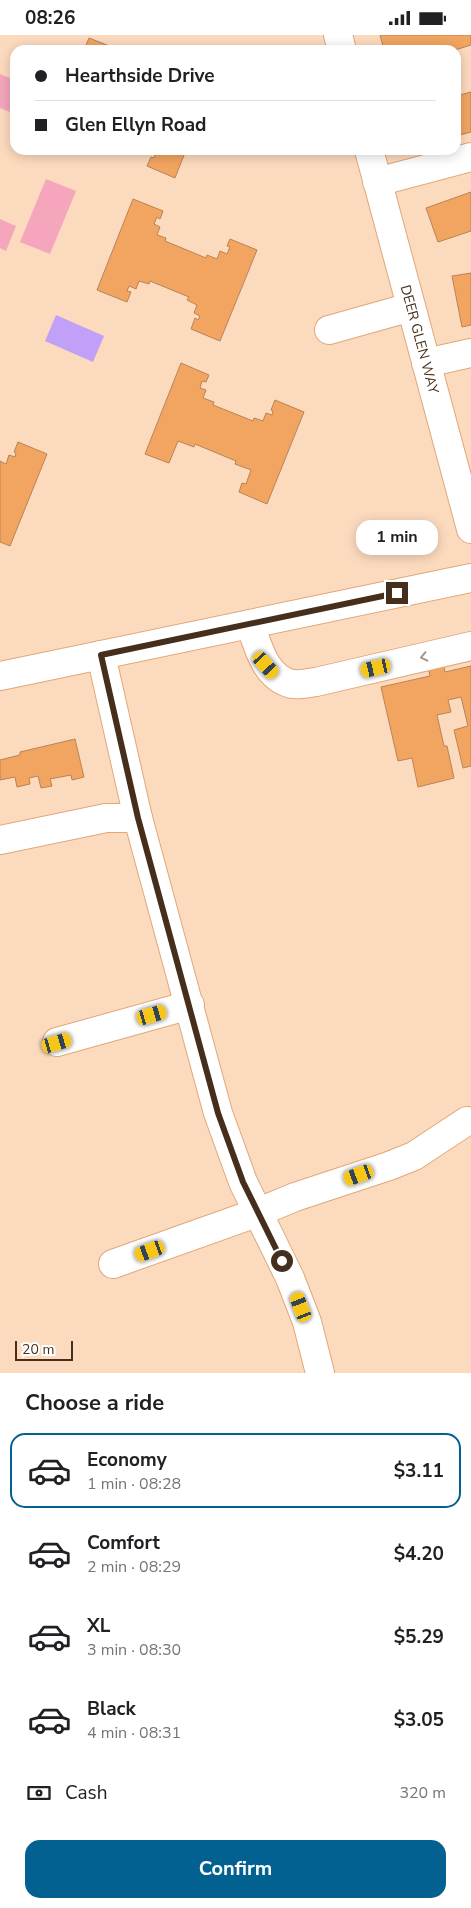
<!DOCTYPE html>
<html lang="en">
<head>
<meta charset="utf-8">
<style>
	body { margin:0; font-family:"Nunito Sans",sans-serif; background:#f6f6f6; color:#202124; height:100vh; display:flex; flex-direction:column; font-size:19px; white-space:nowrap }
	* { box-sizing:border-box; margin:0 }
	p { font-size:16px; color:#757577 }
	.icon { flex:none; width:28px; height:28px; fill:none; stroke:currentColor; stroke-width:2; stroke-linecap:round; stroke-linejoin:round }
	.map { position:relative; height:1338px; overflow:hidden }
	.panel { display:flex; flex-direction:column; background:#fff; flex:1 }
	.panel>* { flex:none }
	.guide { position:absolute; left:10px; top:10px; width:451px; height:110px; border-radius:15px; box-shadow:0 2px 12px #0003; display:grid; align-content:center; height:110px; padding:0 25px; background:#fff }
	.scale { position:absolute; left:15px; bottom:12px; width:58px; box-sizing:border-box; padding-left:5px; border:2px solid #452f1c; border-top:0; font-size:14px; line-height:18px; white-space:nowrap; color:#452f1c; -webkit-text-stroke:4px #fff; paint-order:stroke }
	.end { position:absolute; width:22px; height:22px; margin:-11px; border:6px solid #452f1c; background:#fff; box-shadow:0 0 0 2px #fff }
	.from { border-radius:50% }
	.bubble { position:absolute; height:35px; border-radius:15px; background:#fff; box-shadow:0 2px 12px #0003; font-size:16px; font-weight:700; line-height:35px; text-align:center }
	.car { position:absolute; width:15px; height:30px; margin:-15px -8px; border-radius:6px; box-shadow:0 0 4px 1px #0007; background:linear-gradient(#f5c518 24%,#345 0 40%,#f5c518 0 76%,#345 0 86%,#f5c518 0) }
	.guide b { display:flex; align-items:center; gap:18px; height:48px; font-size:19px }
	.guide b+b { border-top:1px solid #e0e0e0 }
	.guide i { width:12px; height:12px; background:#202124 }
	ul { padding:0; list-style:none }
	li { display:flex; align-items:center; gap:15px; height:75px; margin:0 10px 8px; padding:0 15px; border:2px solid transparent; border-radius:15px }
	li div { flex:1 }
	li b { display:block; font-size:19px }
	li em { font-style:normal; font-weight:700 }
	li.current { border-color:#036191 }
	li>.icon { width:45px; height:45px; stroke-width:1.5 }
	h2 { padding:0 25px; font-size:22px; line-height:60px }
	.pay { display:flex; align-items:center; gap:12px; height:55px; padding:0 25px; font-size:19px }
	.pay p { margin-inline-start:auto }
	.button { display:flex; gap:10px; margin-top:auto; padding:10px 25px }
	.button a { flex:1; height:58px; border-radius:15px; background:#036191; color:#fff; font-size:20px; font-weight:700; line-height:58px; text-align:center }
	.status { display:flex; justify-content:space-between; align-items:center; height:35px; padding:0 25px; background:#fff; direction:ltr }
	.status svg { height:14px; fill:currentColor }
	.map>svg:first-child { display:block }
	.green { fill:#f5a6bd }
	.water { fill:#c1a1f7 }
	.building { fill:#f2a561; stroke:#b98356 }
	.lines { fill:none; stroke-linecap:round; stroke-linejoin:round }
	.minor-casing { stroke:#dfa87a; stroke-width:30 }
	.minor { stroke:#fff; stroke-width:28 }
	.oneway { stroke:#a2978e }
	.route { stroke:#452f1c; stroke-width:6 }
	.labels { text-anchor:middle; stroke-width:5; stroke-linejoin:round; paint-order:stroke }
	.street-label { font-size:14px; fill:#452f1c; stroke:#fff }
</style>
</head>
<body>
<div class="status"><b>08:26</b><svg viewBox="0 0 49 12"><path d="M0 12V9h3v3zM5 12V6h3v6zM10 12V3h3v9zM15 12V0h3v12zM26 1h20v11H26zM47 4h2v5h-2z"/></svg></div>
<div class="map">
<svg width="471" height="1338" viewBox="0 0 471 1338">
	<rect width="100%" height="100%" fill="#fcdabe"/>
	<path class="green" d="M0,39L15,45V79L0,73Z
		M46,144L76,156L50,219L20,207Z
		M0,184L16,191L6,216L0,213Z"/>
	<path class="water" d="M56,280L104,301L93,327L45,306Z"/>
	<path class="building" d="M380,0H471V10L455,15H384Z
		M89,3L117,14L116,15H84Z
		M471,57V97L456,101V61Z
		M151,115H186L175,143L147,131L151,122L154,123L156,117Z
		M471,157V196L438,207L426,173Z
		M133,164L163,176L160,184L157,182L154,189L160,192L157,200L166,203L165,206L206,223L207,220L217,224L220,216L227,219L230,212L227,211L230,204L257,215L220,306L191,294L195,283L198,285L200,281L194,278L197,270L187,265L189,262L150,246L149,249L139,246L136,254L129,251L127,256L131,257L127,267L97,255Z
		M471,238V290L462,292L452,241Z
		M181,328L209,340L206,347L202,346L200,353L206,355L203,363L214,367L213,370L253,386L254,383L263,386L266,378L272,380L273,376L271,375L275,365L304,377L267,469L239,457L242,448L246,449L251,435L235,429L236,426L195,409L194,412L178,406L169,428L145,419Z
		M18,407L47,419L10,511L0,507V426L6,429L9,420L15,422L16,418L14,417Z
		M442,623L445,637L471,631V731L463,733L454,695L468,691L461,662L448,665L451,677L437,680L444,711H447L454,743L418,752L412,723L398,726L381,652L430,641L427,626Z
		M75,704L84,742L72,745L71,740L50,744L52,751L41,753L38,741L29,743L30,749L17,752L15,742L0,745V725L20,720V717Z"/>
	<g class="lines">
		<defs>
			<g id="minor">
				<path d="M338,0L342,15"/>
				<path id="s1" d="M369,115L471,494"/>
				<path d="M377,147L471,122"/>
				<path d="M329,295L411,272"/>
				<path d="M426,328L471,318"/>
				<path d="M250,589C258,611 265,643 292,649C299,650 308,648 316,647L471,611"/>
				<path d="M101,620L138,783L218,1078L243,1147L290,1243L307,1287L320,1338"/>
				<path d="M0,641L471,543"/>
				<path d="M0,805L106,783H138"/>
				<path d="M57,1007L190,970"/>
				<path d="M113,1229L259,1177L295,1162L389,1131L414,1121L467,1086"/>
			</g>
		</defs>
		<use href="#minor" class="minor-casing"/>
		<use href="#minor" class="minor"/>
	</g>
	<defs><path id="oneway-chevron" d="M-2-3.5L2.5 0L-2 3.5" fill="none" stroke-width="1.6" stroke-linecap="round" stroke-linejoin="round" transform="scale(1.25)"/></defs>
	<use class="oneway" href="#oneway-chevron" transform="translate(424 622) rotate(167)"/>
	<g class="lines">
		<path class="route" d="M282,1226L243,1147L218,1078L138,783L101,620L397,558"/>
	</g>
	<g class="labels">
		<g class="street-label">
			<text dy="5" stroke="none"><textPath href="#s1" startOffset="196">DEER GLEN WAY</textPath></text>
		</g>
	</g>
</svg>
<div class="scale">20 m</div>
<i class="end from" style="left:282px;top:1226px"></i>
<i class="end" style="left:397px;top:558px"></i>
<div class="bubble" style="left:356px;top:485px;width:82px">1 min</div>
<i class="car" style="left:266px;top:630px;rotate:138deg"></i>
<i class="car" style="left:376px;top:633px;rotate:257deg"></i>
<i class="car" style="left:152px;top:980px;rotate:74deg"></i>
<i class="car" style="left:57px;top:1008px;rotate:74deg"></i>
<i class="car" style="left:359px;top:1140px;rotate:250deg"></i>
<i class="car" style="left:150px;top:1216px;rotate:250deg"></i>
<i class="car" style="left:301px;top:1272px;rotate:339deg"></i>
<div class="guide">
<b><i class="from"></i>Hearthside Drive</b>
<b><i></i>Glen Ellyn Road</b>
</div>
</div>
<section class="panel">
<h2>Choose a ride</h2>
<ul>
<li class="current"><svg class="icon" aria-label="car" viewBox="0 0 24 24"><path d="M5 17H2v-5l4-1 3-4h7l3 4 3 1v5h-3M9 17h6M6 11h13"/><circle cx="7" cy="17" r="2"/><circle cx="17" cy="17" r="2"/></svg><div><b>Economy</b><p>1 min · 08:28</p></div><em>$3.11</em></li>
<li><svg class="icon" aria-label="car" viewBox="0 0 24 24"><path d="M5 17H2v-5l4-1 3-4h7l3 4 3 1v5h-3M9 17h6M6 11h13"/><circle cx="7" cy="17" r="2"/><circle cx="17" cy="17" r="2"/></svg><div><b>Comfort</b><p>2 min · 08:29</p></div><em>$4.20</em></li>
<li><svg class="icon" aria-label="car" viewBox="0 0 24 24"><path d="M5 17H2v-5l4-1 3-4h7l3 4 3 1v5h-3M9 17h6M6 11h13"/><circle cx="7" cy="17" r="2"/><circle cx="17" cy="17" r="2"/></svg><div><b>XL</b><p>3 min · 08:30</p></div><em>$5.29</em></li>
<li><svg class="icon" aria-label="car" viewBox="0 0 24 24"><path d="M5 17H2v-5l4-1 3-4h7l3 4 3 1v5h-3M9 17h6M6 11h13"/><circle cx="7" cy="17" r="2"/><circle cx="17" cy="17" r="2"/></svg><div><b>Black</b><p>4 min · 08:31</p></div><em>$3.05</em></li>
</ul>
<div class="pay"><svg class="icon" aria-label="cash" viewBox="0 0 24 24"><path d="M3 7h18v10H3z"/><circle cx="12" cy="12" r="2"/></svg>Cash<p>320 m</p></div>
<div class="button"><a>Confirm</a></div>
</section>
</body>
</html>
